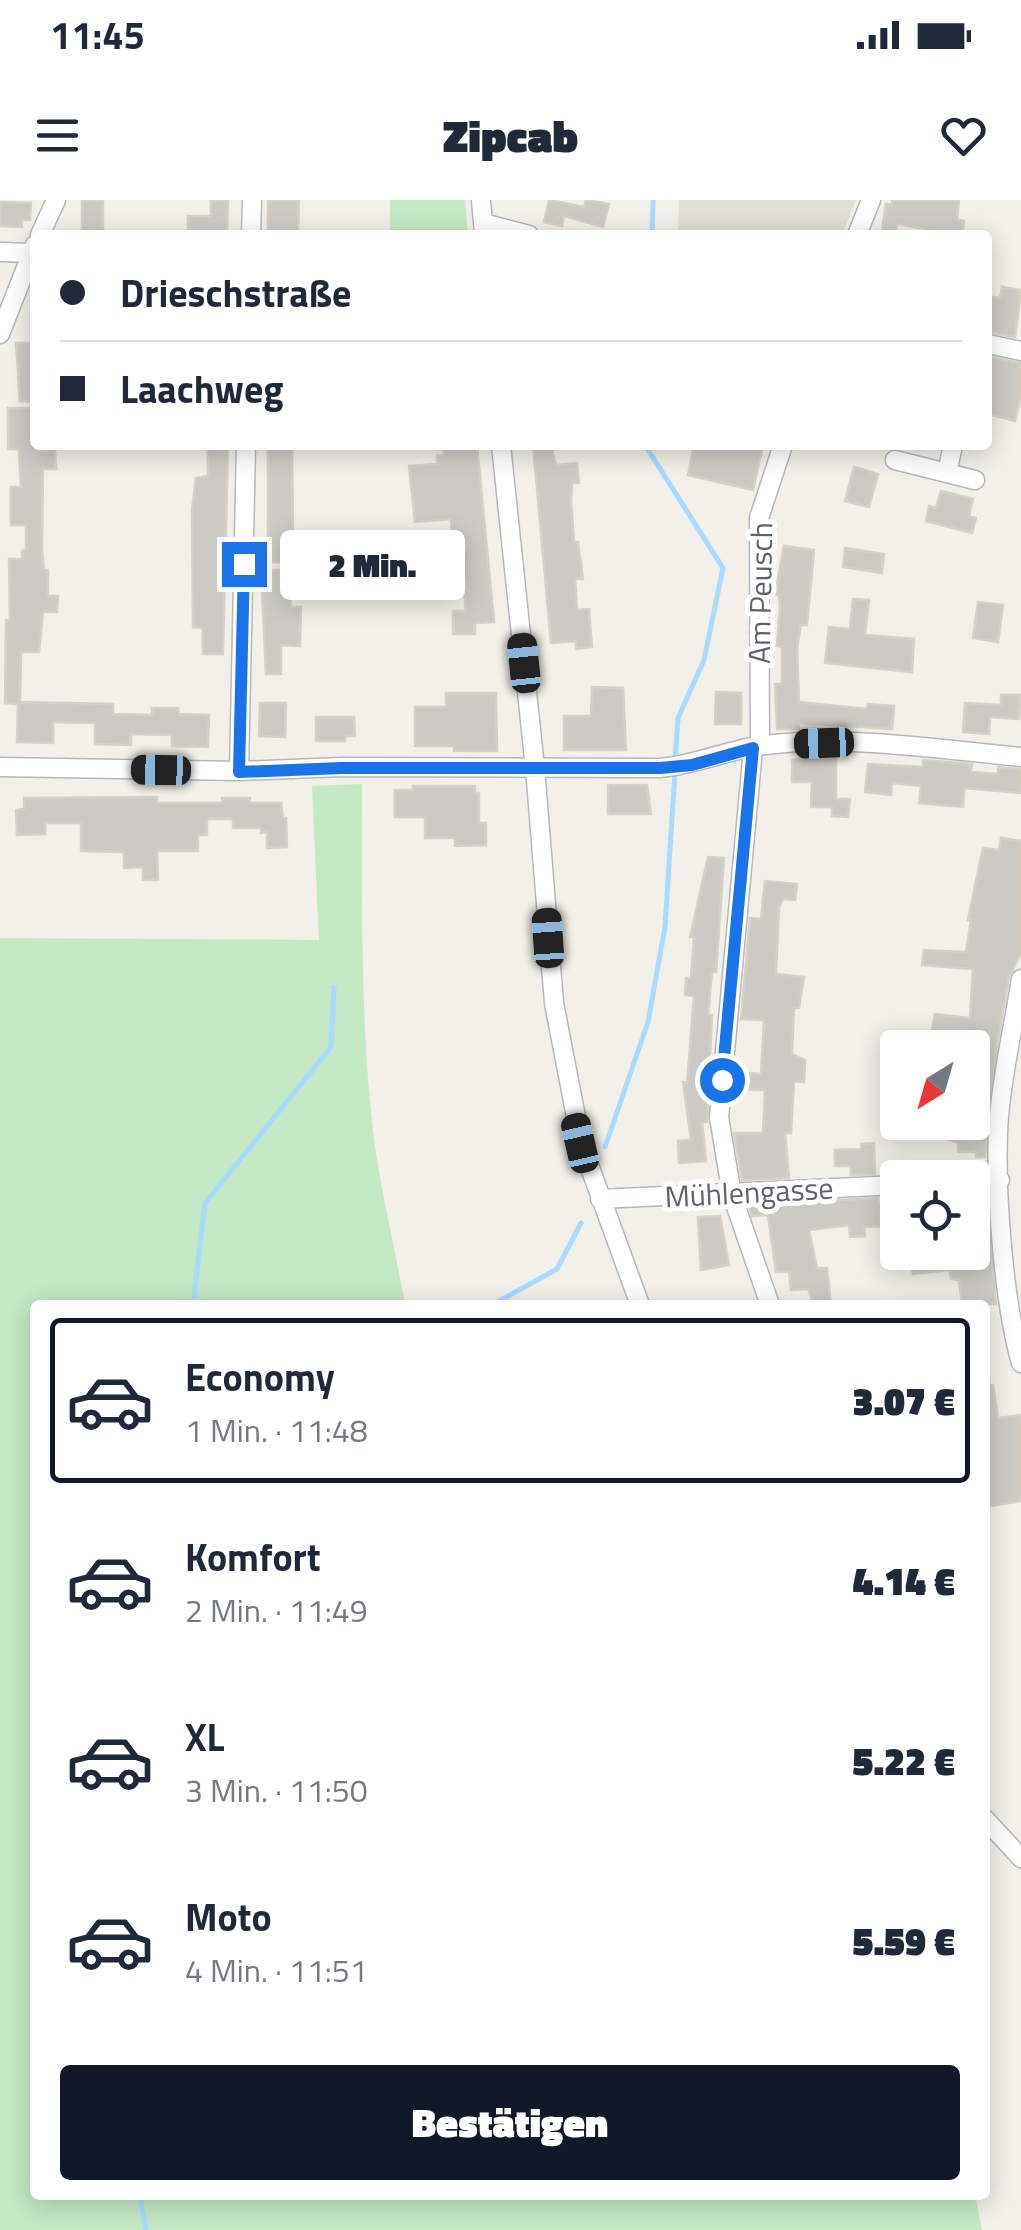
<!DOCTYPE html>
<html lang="de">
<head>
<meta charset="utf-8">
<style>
	body { margin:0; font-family:"Titillium Web",sans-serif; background:#f2f2f3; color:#1f2937; height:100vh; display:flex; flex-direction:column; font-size:38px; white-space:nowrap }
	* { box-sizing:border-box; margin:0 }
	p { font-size:32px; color:#747a83 }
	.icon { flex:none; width:55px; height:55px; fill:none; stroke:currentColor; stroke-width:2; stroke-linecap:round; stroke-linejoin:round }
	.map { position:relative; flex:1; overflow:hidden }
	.drawer { position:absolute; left:30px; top:1100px; width:960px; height:900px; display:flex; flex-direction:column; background:#fff; border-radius:10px; box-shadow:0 5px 25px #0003 }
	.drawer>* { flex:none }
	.guide { position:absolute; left:30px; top:30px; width:962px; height:220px; border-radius:10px; box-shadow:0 5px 25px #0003; display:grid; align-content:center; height:220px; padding:0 30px; background:#fff }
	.needle { width:65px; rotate:217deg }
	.buttons { position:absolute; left:880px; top:830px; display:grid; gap:20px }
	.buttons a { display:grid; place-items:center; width:110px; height:110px; border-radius:10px; background:#fff; box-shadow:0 5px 25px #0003; font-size:50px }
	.end { position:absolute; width:45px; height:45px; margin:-22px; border:12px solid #1a73e8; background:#fff; box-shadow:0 0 0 5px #fff }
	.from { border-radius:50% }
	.bubble { position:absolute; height:70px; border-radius:10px; background:#fff; box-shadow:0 5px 25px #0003; font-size:32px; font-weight:800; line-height:70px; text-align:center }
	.car { position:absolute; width:30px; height:60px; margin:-30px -15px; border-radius:12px; box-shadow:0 0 8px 2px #0007; background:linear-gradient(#222 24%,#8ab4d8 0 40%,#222 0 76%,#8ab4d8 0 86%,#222 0) }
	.guide b { display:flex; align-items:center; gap:35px; height:95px; font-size:38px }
	.guide b+b { border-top:2px solid #e0e1e3 }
	.guide i { width:25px; height:25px; background:#1f2937 }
	ul { padding:18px 0 0; list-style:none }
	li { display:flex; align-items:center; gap:30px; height:165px; margin:0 20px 15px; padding:0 10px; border:5px solid transparent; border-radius:10px }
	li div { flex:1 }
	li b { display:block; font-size:38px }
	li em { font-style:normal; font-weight:800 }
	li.active { border-color:#111827 }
	li>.icon { width:90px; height:90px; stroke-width:1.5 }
	.button { display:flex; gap:20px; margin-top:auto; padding:20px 30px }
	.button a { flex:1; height:115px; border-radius:10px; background:#111827; color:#fff; font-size:40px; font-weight:800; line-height:115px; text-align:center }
	.status { display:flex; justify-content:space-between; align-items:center; height:70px; padding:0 50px; background:#fff; direction:ltr }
	.status svg { height:28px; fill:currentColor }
	header { display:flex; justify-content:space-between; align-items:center; height:130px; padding:0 30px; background:#fff; font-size:45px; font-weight:800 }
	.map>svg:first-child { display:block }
	.education { fill:#e1ded6 }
	.green { fill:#c5e8c5 }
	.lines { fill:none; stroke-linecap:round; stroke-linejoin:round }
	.stream { stroke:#aadaff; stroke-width:5 }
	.building { fill:#cccac5; stroke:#d6d1c6; stroke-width:2.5 }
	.minor-casing { stroke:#b5b8bc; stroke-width:21 }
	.minor { stroke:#fff; stroke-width:18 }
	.route { stroke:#1a73e8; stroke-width:12 }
	.labels { text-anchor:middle; stroke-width:10; stroke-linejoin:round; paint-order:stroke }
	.street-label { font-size:30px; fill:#5f6368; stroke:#fff }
</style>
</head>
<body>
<div class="status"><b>11:45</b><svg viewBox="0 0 49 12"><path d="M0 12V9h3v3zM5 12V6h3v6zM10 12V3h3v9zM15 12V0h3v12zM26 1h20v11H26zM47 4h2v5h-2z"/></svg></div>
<header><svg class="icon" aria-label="menu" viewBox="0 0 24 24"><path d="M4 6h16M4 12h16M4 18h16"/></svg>Zipcab<svg class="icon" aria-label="heart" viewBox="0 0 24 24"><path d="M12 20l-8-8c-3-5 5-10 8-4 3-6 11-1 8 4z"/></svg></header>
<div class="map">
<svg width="1021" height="2030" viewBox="0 0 1021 2030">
	<rect width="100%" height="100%" fill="#f1efe8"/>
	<path class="education" d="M679,0H856L842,35H678Z"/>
	<path class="green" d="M390,0H465L468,35H390Z
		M362,584C362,700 360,815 373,931C380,989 395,1047 405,1105H35V1995H622L624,1998L975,1995L982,2030H0V738L319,740L312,586Z"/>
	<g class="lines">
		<path class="stream" d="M652,35L653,0
			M645,245L723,368L704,460L678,518L675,561
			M605,947L648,822L665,727L675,572
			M193,1105L205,1003L331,847L334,787
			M492,1105L557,1069L581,1023
			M140,1995L146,2030"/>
	</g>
	<path class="building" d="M82,0H103V35H82Z
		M211,0H228L227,35H188V16H211Z
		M268,0H299L298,35H268Z
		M549,0L584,7L586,0L609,4L603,27L564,16L562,26L544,22Z
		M892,0H959L957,20L964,21L962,35L897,24L896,32L882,31L886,4L892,5Z
		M0,2L31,3L30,20H22V27L0,26Z
		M1002,87L1021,90L1015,137L988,132V96L1000,98Z
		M16,143H35V202L20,201Z
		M988,157L1021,163V196L1015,221L988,214Z
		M8,208H32L35,251H55L56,269H43L42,350L44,370H48V396H58L57,412H43L39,452H21L20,502L113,504V514L152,515V508H178L179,514L209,515L208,547L172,546V535L131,534V545L95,544V523L53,522V543L17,542L18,504L5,503L6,420H10L9,359H22V351L26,350V325H11V287H21L19,249H8Z
		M208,245H228L223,454H203V428L193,427L192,310L196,278L208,276Z
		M268,245H292L293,341H305V363L268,362Z
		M477,245L494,422L475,423V434H453V411H465V383L419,388L417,350L453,347L451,319L415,322L409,266L437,264V255H444L443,247Z
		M533,245H551L556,265L577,263L579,283H572L571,302L574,342H578L583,379H575L577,410L589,409L592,447L576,449V441L551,443Z
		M694,245H763L753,290L688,275Z
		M854,267L878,274L869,307L845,301Z
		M941,291L973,299L969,316L976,318L972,333L926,321L929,306L936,308Z
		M784,346L814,350L807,425H801L797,448L799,502L867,509L868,504L894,506L892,529L799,523V529H777L775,484H782V447L777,446L780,408L779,395H775Z
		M845,348L884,354L882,373L843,367Z
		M261,370H279L280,390H291V407H301L300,446L281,445V474H266Z
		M853,399L869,400L865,435L914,439L912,472L825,463L829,427L850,429Z
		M978,402L1003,405L998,442L973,438Z
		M592,487L623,488L626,550H564V516H591Z
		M716,492L741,493V524H715Z
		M446,493H496L497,551H454V546H415V507H446Z
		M1001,495H1021L1019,519L990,517L989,534L963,532L965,503L1001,505Z
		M260,503H286L285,537L259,536Z
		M316,517H354L355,536H345V541H316Z
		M803,558H836V599H850L848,617L832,616V607H811L812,582H792V560Z
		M923,560L972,564L971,572L998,574V567L1021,569V593L964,588L963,607L919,603L921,586L892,583L891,595L865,592L868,564L923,567Z
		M608,585H647L651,614H608Z
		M413,586H475V593H479V623H486V645L455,646V638H425V617H395V590H413Z
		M157,597V603H222V598H250V603H281L283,618H286L287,647L267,648V632L261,633V628H233V619H207V635H198V651H157L158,680H143V667L124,668V652L81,651V623H45V634L17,635L16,610L24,609V598Z
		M1001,638L1021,641V753L1009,777L997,845L985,957H976V952H958V943L951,940L905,929L906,922H972V848H952L953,837L931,834L935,814L970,818L973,769L922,765L924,750L966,752L971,720H968L983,648L999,650Z
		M708,657L724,658L716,772H712L708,815H712L707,922H702L706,961L679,963L678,941L691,940L683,882L687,883L694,796L685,795L686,778H691L694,737H690Z
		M765,681L797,684L795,700L783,699L779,707L776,774L804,777L799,808H794L792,854L805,860L804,882L794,881L791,933H785L789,978L742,980L734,933H763L765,890L734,889L736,872L761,874L764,820L741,819L750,718L761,719Z
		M874,943L875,974L851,975V966H835V950L861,949V944Z
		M986,993L996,1104L962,1105L959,1080L951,1079L950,1070L913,1074L909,1052H972V994Z
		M878,998L881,1026L864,1027L865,1036L850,1037L849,1025L809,1030L817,1068H827L831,1105H814L808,1089L791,1090L789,1072H776L768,1015L752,1016L749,1005Z
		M720,1016L729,1065L701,1070L698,1017Z
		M985,1185H993L998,1218L1021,1215V1301L985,1307Z"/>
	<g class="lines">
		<defs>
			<path id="minor" d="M481,0L484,35
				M483,23L529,35
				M40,35L56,0
				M251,35L252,0
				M857,35L871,0
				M0,52L31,53
				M0,134L35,45
				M988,144L1021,151
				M501,245L535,568L554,803L581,943L640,1105
				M895,260L947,273L953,245
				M947,273L975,280
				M760,545L759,318L783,245
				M753,549L719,917L732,995L770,1105
				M0,567L239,571L342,567L660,568C696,565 730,549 765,545C850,535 937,549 1021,557
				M239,571L246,245
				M1021,779C1014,824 1003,870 999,916C994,982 1003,1099 1021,1163
				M972,981L1000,980
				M600,999L898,985
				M985,1619L1021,1658"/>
		</defs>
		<use href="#minor" class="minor-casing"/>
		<use href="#minor" class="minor"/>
	</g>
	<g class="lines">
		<path class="route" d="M244,364L239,572L342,568H660L692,565L753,548L722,880"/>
	</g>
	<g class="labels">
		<g class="street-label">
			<text transform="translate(761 393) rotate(-89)" y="10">Am Peusch</text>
			<text transform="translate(749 993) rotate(-3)" y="10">Mühlengasse</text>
		</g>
	</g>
</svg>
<div class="buttons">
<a><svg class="needle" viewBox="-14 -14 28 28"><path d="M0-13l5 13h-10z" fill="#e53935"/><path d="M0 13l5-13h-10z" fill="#747a83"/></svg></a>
<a><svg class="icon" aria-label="locate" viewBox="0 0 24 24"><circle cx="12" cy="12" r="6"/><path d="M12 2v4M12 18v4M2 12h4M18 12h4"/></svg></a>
</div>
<i class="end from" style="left:722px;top:880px"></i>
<i class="end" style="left:244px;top:364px"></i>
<div class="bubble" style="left:280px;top:330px;width:185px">2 Min.</div>
<i class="car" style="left:524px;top:463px;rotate:354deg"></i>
<i class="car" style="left:824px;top:543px;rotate:268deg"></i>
<i class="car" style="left:161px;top:570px;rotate:271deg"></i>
<i class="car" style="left:548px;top:738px;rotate:356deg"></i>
<i class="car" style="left:580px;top:943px;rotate:347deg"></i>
<div class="guide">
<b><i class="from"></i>Drieschstraße</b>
<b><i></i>Laachweg</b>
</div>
<section class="drawer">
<ul>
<li class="active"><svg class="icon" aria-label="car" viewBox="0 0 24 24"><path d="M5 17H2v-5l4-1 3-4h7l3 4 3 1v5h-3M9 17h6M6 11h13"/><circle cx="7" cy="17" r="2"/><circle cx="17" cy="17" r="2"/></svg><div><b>Economy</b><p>1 Min. · 11:48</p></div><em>3.07 €</em></li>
<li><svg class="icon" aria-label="car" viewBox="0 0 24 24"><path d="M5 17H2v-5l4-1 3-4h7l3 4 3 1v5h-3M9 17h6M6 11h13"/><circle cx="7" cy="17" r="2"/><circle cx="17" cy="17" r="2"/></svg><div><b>Komfort</b><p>2 Min. · 11:49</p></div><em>4.14 €</em></li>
<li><svg class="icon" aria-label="car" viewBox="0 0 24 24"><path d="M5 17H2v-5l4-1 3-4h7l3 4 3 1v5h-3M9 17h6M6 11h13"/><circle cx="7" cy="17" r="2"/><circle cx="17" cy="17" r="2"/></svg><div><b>XL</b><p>3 Min. · 11:50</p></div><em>5.22 €</em></li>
<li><svg class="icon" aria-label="car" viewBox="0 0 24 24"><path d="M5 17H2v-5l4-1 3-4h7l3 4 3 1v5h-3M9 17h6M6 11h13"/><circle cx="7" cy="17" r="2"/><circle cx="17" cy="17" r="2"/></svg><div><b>Moto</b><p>4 Min. · 11:51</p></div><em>5.59 €</em></li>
</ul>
<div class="button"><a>Bestätigen</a></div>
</section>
</div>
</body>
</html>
